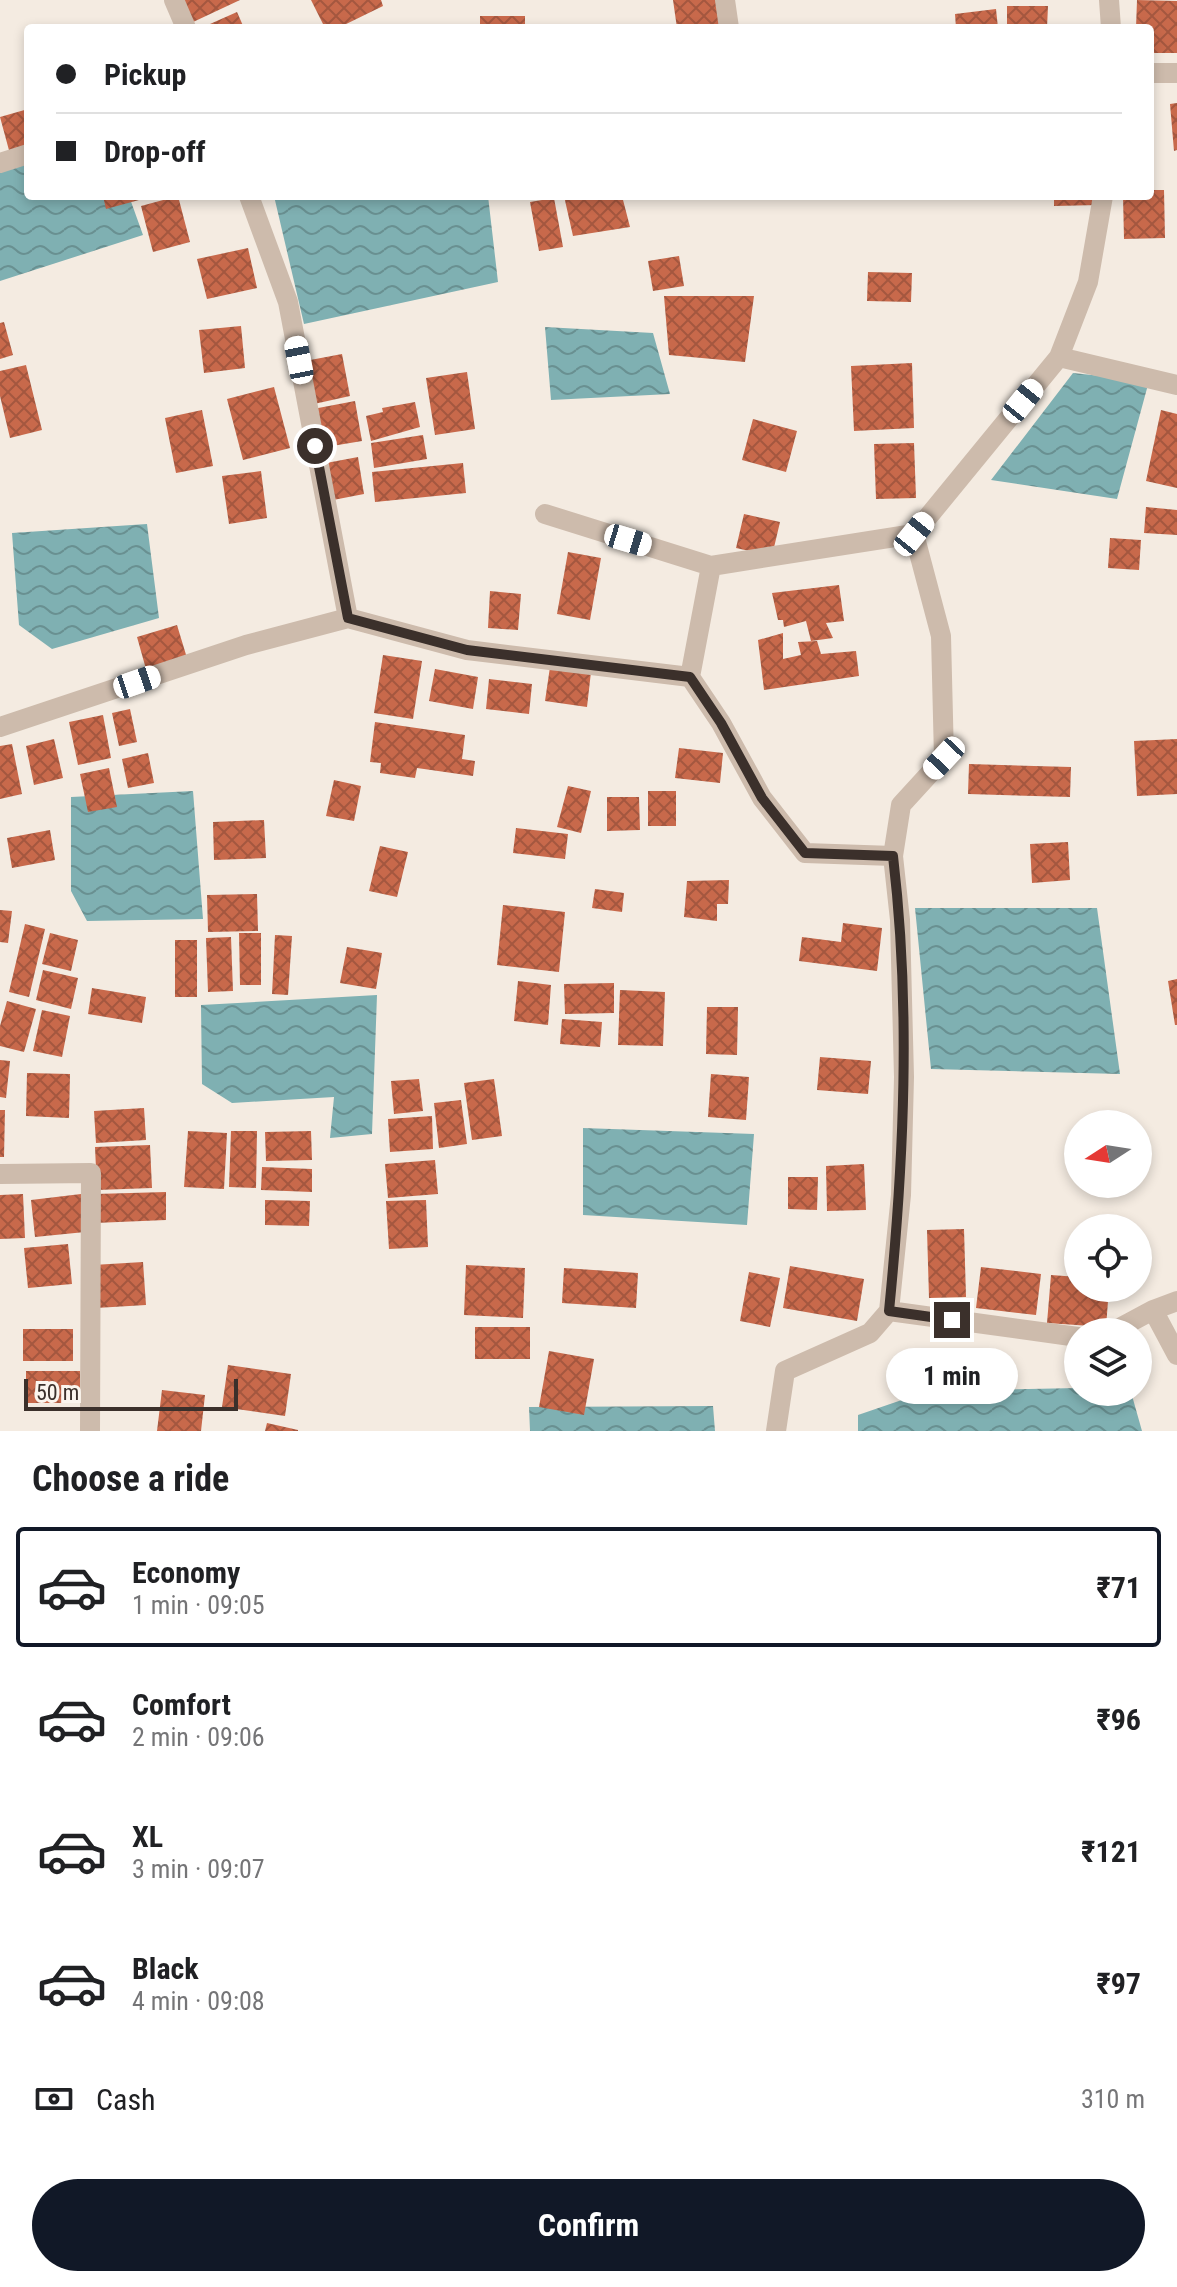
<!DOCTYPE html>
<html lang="en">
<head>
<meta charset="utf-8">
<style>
	body { margin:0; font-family:"Roboto Condensed",sans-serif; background:#f2f2f2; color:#202124; height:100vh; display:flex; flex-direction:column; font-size:30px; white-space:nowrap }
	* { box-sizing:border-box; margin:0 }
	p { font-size:26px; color:#757577 }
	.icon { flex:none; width:44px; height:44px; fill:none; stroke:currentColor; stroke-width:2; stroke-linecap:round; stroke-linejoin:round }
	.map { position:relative; height:1431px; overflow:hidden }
	.sheet { display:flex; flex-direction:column; background:#fff; flex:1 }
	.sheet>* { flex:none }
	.hud { position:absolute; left:24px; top:24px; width:1130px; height:176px; border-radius:8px; box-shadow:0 4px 12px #0003; display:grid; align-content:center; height:176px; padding:0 32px; background:#fff }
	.needle { width:52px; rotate:258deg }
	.fabs { position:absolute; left:1064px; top:1110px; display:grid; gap:16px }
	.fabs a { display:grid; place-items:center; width:88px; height:88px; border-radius:50%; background:#fff; box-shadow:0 4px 12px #0003; font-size:40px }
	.scale { position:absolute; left:24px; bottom:20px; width:214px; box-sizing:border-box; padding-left:8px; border:4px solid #3b302b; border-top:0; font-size:22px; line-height:28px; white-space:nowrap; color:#3b302b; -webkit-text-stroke:6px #fbf5ee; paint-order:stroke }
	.end { position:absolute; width:36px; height:36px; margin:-18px; border:10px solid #3b302b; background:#fff; box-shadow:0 0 0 4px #fff }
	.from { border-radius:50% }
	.bubble { position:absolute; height:56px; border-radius:28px; background:#fff; box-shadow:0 4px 12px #0003; font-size:26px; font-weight:700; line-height:56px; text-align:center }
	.car { position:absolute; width:24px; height:48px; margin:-24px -12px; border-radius:10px; box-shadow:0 0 6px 2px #0007; background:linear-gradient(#fff 24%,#345 0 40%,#fff 0 76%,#345 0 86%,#fff 0) }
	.hud b { display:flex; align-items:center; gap:28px; height:76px; font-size:30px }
	.hud b+b { border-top:2px solid #e0e0e0 }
	.hud i { width:20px; height:20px; background:#202124 }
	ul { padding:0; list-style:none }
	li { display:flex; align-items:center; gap:24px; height:120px; margin:0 16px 12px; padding:0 16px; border:4px solid transparent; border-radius:8px }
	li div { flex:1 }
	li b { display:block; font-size:30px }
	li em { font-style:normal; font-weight:700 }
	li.selected { border-color:#111827 }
	li>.icon { width:72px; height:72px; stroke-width:1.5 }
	h2 { padding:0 32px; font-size:36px; line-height:96px }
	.pay { display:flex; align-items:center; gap:20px; height:88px; padding:0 32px; font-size:30px }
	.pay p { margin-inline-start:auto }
	.cta { display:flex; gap:16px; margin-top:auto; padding:16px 32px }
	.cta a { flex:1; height:92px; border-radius:48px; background:#111827; color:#fff; font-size:32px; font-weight:700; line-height:92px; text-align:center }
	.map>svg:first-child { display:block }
	.water { fill:url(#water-waves) }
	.building { fill:url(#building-cross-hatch) }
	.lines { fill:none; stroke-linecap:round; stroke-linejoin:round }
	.minor { stroke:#cdbbac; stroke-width:20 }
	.route { stroke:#3b302b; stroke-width:10 }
</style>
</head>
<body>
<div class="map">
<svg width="1177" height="1431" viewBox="0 0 1177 1431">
	<defs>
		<pattern id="water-waves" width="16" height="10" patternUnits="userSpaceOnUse" patternTransform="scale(2)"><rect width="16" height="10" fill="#7fb0b2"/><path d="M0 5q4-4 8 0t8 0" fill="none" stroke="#699091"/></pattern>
		<pattern id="building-cross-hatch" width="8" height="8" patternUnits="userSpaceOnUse" patternTransform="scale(2)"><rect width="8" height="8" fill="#c8694b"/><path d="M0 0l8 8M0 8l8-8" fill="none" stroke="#a4573f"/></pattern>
	</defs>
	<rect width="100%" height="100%" fill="#f4ebe1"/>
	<path class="water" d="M28,159V196H129L143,235L0,281V166Z
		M274,196H488L498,282L304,324Z
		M545,327L653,333L670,394L551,400Z
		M1073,373L1149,381L1117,499L991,480Z
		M147,524L159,618L52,649L19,625L12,533Z
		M193,791L203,919L87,921L71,891V797Z
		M915,908H1097L1120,1074L931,1069Z
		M377,995L372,1134L330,1138L334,1097L232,1103L202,1084L201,1005Z
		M583,1128L754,1134L747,1225L583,1215Z
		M1078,1388V1392H1131L1142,1431H858V1415L928,1391Z
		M713,1406L715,1431H530L529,1407Z"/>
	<path class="building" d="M180,0H240L191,23Z
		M311,0H381L383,6L338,28H325Z
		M673,0H720L724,28H677Z
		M1137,0L1177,1V53H1150V28H1136Z
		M1007,6H1048L1047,28H1007Z
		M996,9L998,28H956L955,14Z
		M237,12L244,28H201Z
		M480,16H525V28H480Z
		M1177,103V150L1174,151L1170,104Z
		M28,109V148L10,154L0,117Z
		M1150,190H1164L1165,238L1124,239L1123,196H1150Z
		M103,196H138L139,200L106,209Z
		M178,196L190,242L153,252L141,206Z
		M564,196H622L630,227L573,236Z
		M1054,196H1098L1099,205L1054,206Z
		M554,198L563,247L539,251L530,202Z
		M248,248L257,288L207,299L197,259Z
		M679,256L684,286L653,291L648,261Z
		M868,272L912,273L911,302L867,301Z
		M664,296H754L745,362L669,355Z
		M4,322L13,355L0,359V323Z
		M241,326L245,368L204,373L199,330Z
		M342,354L350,396L314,404L305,361Z
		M912,363L914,428L854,431L851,366Z
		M26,365L42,430L10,438L0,396V371Z
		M467,372L475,429L435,435L426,378Z
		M274,387L290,448L243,460L227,399Z
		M355,401L362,441L320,448L313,409Z
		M415,402L420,427L371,441L366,416L383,412L382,408Z
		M202,410L213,466L176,473L165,418Z
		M1161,410L1177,414V488L1146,481Z
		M753,419L797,431L786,472L742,460Z
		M423,435L427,459L374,468L371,443Z
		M914,443L916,498L876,499L874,444Z
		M358,457L364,494L328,501L321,464Z
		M463,463L466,493L375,502L372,472Z
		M261,471L267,518L229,524L222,476Z
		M1146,507L1177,510V535L1144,533Z
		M744,514L780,522L772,556L736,548Z
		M1110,538L1141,540L1139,570L1108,568Z
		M568,552L601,558L590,620L557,614Z
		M839,585L844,621L826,623L833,638L811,641L806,621L784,627L783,620H778L772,593Z
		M490,591L521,594L518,630L488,628Z
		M177,625L187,658L146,669L137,637Z
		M783,633V659L801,655L798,642L817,641L821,654L856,651L859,676L764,690L758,640Z
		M383,655L422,661L413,719L374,713Z
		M550,667L591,672L587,707L545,701Z
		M435,669L478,677L473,709L429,701Z
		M489,679L532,684L529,714L486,709Z
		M130,709L137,742L119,746L112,713Z
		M103,715L111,758L78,765L69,722Z
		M375,722L465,735L462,759L475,761L473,776L417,768L415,778L380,773L381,763L370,762Z
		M54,739L63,778L34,785L26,746Z
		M1177,739V794L1137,796L1134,741Z
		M12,744L22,794L0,799V746Z
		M679,748L723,753L720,783L675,778Z
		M148,753L154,783L128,788L122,759Z
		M969,764L1071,767L1070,797L968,794Z
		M109,768L117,807L88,812L80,774Z
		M334,780L361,786L354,821L326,816Z
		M568,786L591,791L581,833L557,827Z
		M648,791H676V826H648Z
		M607,797H639L640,830L607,831Z
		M264,820L266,858L214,860L213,822Z
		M516,828L568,834L565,859L513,853Z
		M50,830L55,860L12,868L7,838Z
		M1068,842L1070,880L1032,883L1030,844Z
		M380,846L408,852L397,897L369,891Z
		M729,880L728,904H717V921L684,917L687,881Z
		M595,889L624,893L622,912L592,908Z
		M257,894L258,931L208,932L207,895Z
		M503,905L565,912L559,972L497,965Z
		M0,910L12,911L8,943L0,942Z
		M843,923L882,928L877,971L799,961L802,937L841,942Z
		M25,924L45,929L29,997L9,992Z
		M50,933L78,940L71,971L42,964Z
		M239,933H261V985H240Z
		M275,935L292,936L288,995L272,994Z
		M231,937L233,991L208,992L206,938Z
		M175,940H197V997H175Z
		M347,947L382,953L376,989L340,983Z
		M43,970L78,978L71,1009L36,1000Z
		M1177,979V1025H1175L1168,981Z
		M518,981L551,985L548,1025L514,1021Z
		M614,983V1013L565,1014L564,984Z
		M92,988L146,997L142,1023L88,1014Z
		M620,990L665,992L663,1046L618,1045Z
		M7,1001L36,1009L24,1052L0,1046V1026Z
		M707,1007H738L737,1055L706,1054Z
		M42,1010L70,1016L62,1057L33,1051Z
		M562,1019L602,1022L600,1047L560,1044Z
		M820,1057L871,1061L868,1094L817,1090Z
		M0,1060L10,1061L6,1098L0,1097Z
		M27,1073L70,1074L69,1118L26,1116Z
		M711,1074L749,1077L746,1120L708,1117Z
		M419,1079L423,1111L394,1114L391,1081Z
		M494,1079L502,1136L472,1140L464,1083Z
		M461,1100L467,1144L439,1148L434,1103Z
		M144,1108L146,1140L96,1143L94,1111Z
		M0,1110H5L4,1157H0Z
		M432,1116L433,1149L390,1152L388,1119Z
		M188,1131L227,1133L224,1189L184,1187Z
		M231,1131H257L256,1188L229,1187Z
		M311,1131L312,1160L266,1161L265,1132Z
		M150,1145L152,1188L97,1190L95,1147Z
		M435,1160L438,1194L388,1198L385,1164Z
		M864,1164L866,1210L827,1211L826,1166Z
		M262,1167L312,1169V1192L261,1190Z
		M788,1177H818L817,1210L788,1209Z
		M166,1192V1220L95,1223V1194Z
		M23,1194L25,1238L0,1239V1195Z
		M81,1194L85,1232L35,1237L31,1200Z
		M265,1200L310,1201L309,1226L265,1225Z
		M426,1200L428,1247L389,1249L386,1201Z
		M964,1229L966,1297L929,1298L927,1230Z
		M68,1244L72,1284L28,1288L24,1248Z
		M143,1262L146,1305L96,1308L93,1265Z
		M466,1265L525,1268L523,1318L464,1315Z
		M790,1266L864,1279L857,1321L783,1308Z
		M981,1267L1041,1274L1036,1315L976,1308Z
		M564,1268L638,1273L636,1308L562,1303Z
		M749,1272L780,1278L770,1327L740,1321Z
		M1051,1275L1078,1277V1288H1109L1106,1327L1047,1323Z
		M475,1327H530V1359H475Z
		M23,1329H73V1361H23Z
		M549,1351L594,1359L584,1415L539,1407Z
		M228,1365L291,1374L285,1416L222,1407Z
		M26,1371H80V1403H26Z
		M162,1390L205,1395L201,1431H157Z
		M267,1423L298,1430V1431H265Z"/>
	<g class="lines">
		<path class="minor" d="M174,0L186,28
			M725,0L729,28
			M1109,0L1111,28
			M1150,73H1177
			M0,163L28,154
			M249,196L288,302L348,618
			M1059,357L1177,385
			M545,514L711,566
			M0,727L246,645L348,618L467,650L690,677
			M893,856L805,853L762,798L721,723L690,677L711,566L914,534
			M0,1174L91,1173L90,1431
			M1177,1301L1153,1310L1177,1355
			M889,1311L1078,1337
			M1112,1332L1153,1310
			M776,1431L785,1371L870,1333L889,1311L901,1195L904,1077L900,920L893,856L901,805L944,758L941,636L914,534L1059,357L1088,282L1103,196"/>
	</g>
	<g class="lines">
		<path class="route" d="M315,446L348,618L467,650L690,677L721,723L762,798L805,853L893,856C911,1008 904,1160 889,1311L952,1320"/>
	</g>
</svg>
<div class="fabs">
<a><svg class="needle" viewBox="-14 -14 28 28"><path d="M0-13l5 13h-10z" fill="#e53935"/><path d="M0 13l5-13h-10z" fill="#757577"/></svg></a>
<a><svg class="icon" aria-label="locate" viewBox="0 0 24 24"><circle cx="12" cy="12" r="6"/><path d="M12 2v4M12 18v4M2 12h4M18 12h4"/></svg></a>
<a><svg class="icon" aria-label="layers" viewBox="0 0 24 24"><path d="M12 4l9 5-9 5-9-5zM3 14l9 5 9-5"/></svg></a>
</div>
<div class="scale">50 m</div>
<i class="end from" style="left:315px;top:446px"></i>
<i class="end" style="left:952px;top:1320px"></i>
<div class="bubble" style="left:886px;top:1348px;width:132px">1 min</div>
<i class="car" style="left:299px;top:360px;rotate:349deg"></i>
<i class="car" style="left:1023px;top:401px;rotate:39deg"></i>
<i class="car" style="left:914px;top:534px;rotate:39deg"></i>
<i class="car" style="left:628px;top:540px;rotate:107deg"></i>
<i class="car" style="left:137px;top:682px;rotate:71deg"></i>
<i class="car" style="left:944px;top:758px;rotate:223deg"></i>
<div class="hud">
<b><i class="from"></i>Pickup</b>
<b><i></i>Drop-off</b>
</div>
</div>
<section class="sheet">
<h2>Choose a ride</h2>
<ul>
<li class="selected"><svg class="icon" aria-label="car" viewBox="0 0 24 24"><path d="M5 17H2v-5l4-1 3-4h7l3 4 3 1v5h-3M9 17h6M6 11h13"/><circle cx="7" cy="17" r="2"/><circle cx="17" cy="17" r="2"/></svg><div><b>Economy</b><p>1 min · 09:05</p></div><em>₹71</em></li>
<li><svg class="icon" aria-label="car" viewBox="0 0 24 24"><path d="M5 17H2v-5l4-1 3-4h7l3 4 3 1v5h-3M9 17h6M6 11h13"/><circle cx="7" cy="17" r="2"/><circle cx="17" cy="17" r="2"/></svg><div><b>Comfort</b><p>2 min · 09:06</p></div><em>₹96</em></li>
<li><svg class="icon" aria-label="car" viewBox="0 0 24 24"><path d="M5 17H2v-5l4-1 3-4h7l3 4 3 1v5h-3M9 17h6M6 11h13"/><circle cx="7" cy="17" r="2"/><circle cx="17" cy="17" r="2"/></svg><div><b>XL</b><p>3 min · 09:07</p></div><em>₹121</em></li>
<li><svg class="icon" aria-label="car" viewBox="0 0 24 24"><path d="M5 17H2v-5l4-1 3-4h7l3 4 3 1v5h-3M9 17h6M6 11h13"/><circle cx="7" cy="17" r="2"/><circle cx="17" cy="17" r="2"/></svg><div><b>Black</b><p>4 min · 09:08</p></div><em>₹97</em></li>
</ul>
<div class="pay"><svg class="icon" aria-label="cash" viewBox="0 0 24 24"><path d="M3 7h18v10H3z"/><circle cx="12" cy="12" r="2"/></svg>Cash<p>310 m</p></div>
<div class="cta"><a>Confirm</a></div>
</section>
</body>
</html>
